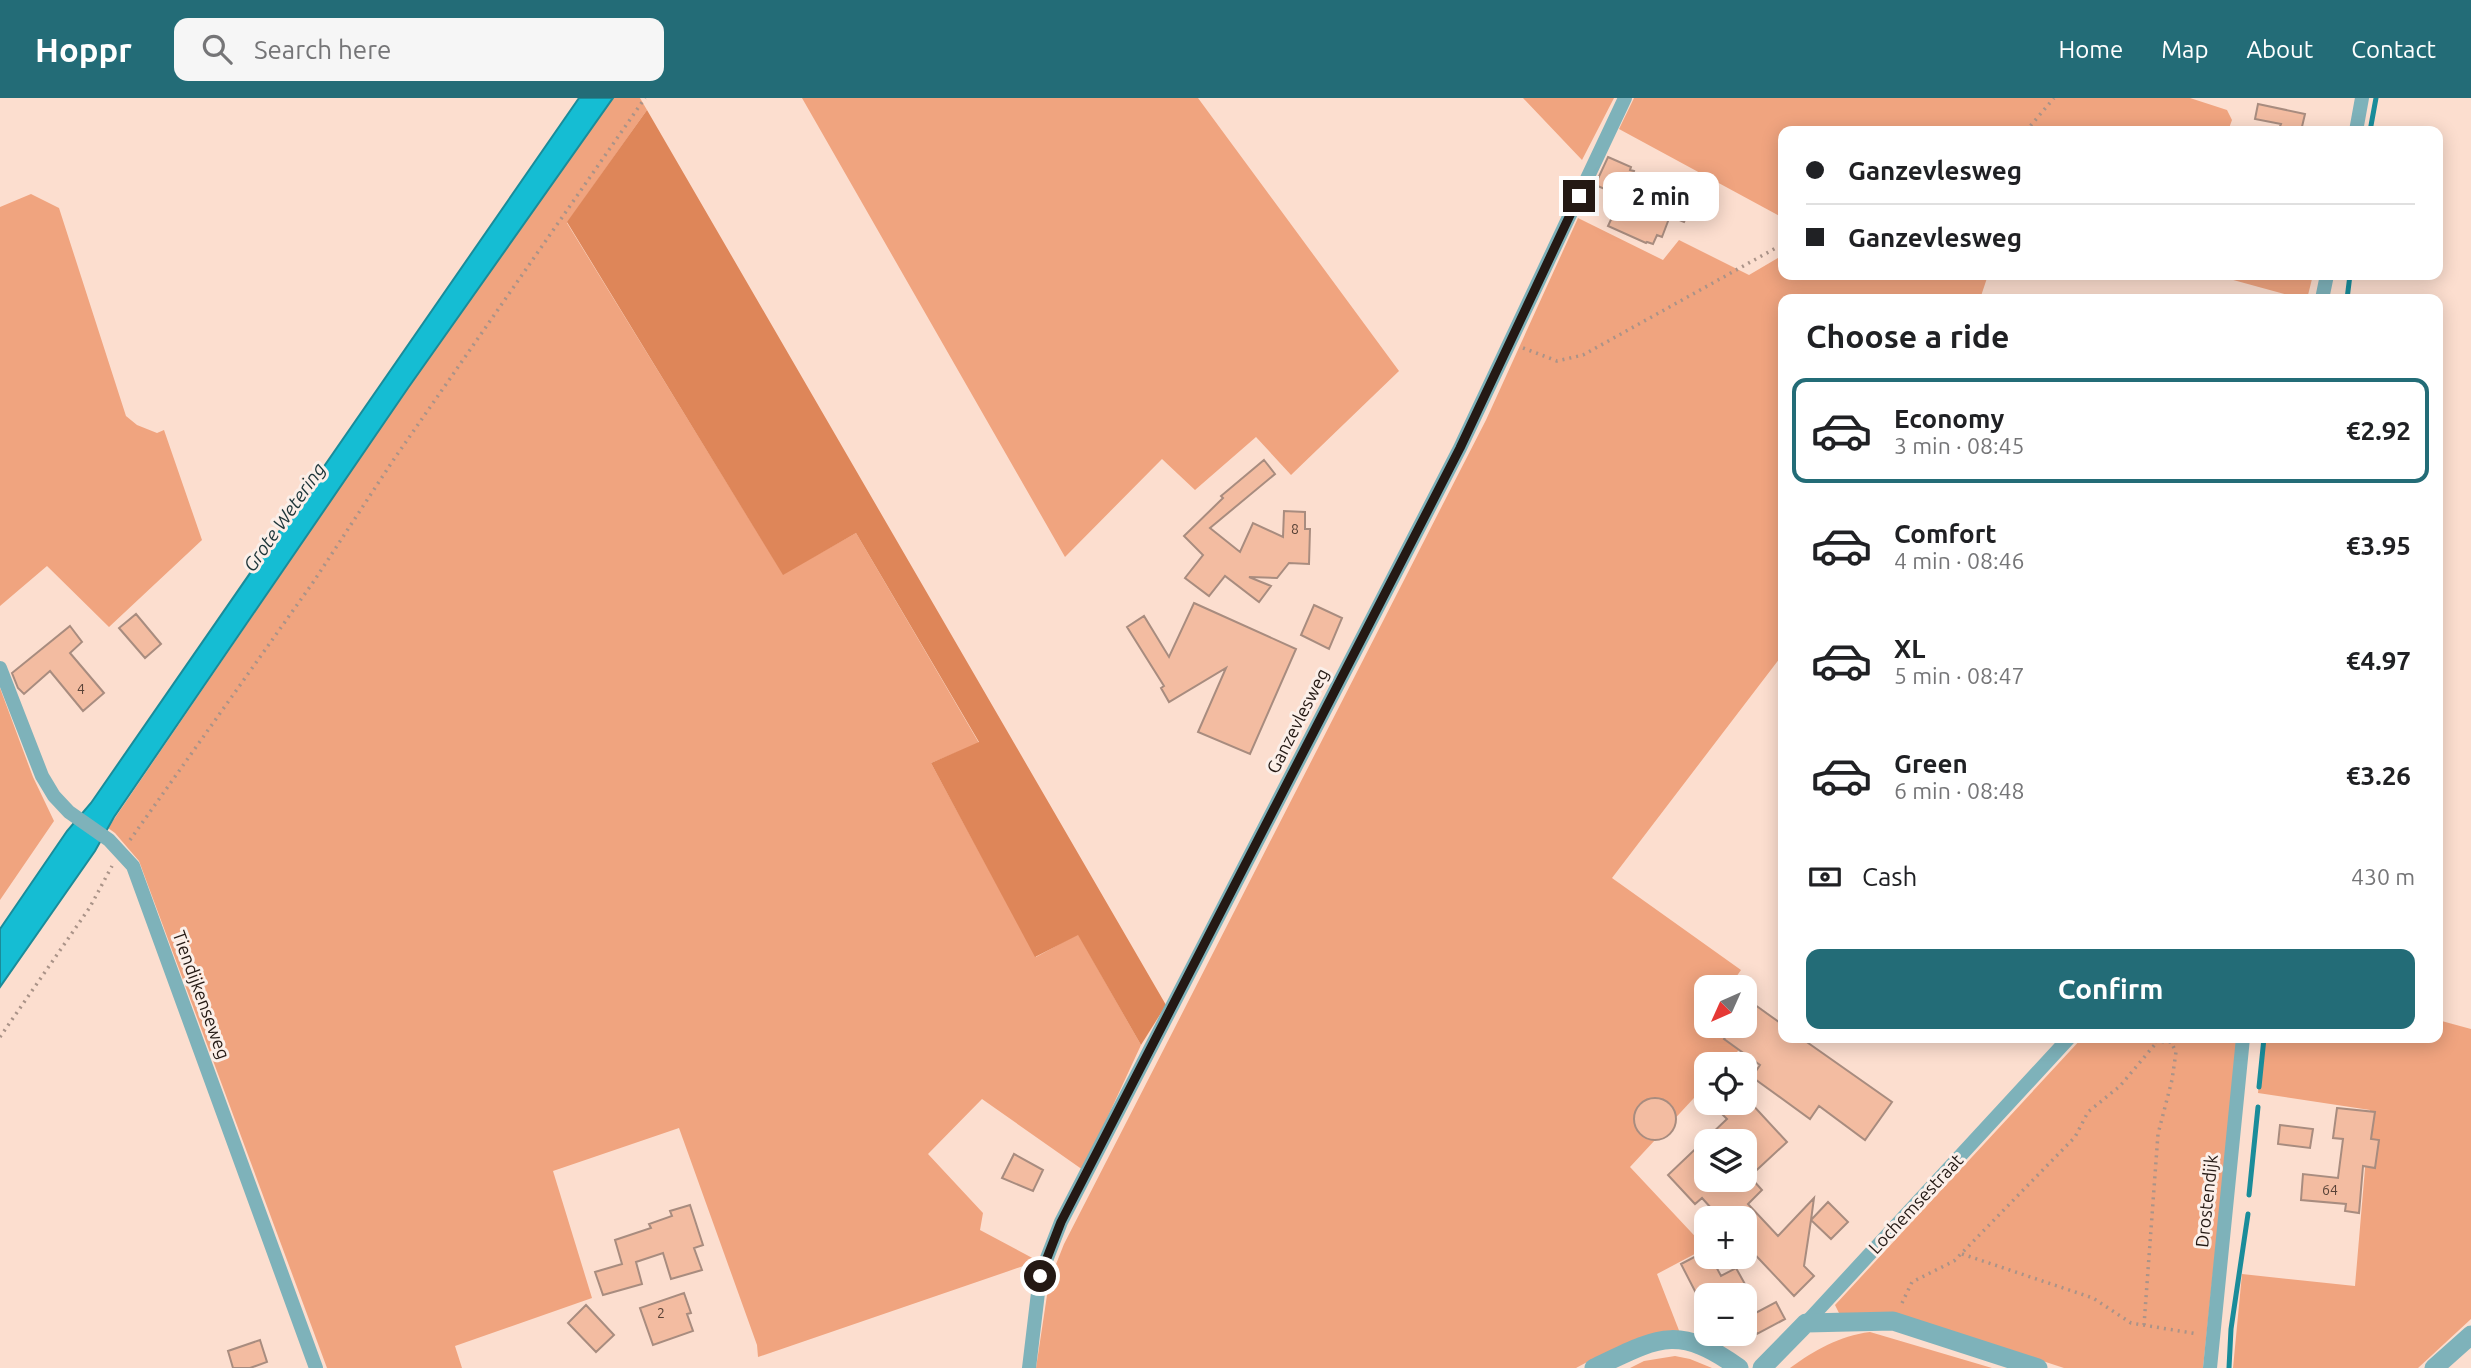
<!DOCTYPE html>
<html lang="en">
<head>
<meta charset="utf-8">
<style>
	body { margin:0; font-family:Ubuntu,sans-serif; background:#f6f6f6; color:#202124; height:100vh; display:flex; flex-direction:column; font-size:26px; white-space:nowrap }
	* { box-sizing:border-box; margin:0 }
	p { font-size:23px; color:#757577 }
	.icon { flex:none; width:38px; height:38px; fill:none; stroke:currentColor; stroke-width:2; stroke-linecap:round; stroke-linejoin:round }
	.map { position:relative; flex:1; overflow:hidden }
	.sheet { position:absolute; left:1778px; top:196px; width:665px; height:749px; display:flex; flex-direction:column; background:#fff; border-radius:14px; box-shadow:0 4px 18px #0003 }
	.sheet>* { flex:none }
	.top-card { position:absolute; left:1778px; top:28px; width:665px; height:154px; border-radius:14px; box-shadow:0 4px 18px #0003; display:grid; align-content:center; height:154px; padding:0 28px; background:#fff }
	.needle { width:46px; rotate:225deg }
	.controls { position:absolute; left:1694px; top:877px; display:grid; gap:14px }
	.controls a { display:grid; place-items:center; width:63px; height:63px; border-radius:14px; background:#fff; box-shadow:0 4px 18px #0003; font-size:35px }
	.end { position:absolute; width:32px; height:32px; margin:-16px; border:9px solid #241914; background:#fff; box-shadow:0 0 0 4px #fff }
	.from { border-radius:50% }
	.bubble { position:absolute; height:49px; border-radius:14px; background:#fff; box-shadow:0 4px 18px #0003; font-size:23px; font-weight:700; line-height:49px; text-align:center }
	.top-card b { display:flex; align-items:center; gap:24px; height:66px; font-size:26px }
	.top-card b+b { border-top:2px solid #e0e0e0 }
	.top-card i { width:18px; height:18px; background:#202124 }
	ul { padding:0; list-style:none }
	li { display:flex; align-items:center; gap:21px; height:105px; margin:0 14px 10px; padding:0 14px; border:4px solid transparent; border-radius:14px }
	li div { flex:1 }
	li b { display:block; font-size:26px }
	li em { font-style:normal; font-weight:700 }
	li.on { border-color:#236c77 }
	li>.icon { width:63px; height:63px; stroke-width:1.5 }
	h2 { padding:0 28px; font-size:32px; line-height:84px }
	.pay { display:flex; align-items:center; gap:18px; height:77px; padding:0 28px; font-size:26px }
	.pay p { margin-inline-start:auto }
	.cta { display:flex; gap:14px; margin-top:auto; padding:14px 28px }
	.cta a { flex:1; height:80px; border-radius:14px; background:#236c77; color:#fff; font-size:28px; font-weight:700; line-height:80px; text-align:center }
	header { display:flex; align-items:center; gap:42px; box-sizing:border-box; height:98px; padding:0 35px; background:#236c77; color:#fff }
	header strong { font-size:33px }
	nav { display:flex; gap:38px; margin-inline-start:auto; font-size:24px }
	.search { width:490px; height:63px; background:#f6f6f6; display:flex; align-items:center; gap:18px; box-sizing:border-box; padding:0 24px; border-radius:14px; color:#757577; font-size:26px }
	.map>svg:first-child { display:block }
	.green { fill:#f0a47f }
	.forest { fill:#de8659 }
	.water { fill:#15bdd3; stroke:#1a8c9a; stroke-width:2 }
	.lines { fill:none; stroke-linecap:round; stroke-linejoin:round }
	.stream { stroke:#1a8c9a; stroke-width:5 }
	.building { fill:#f3bca1; stroke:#a88c7f; stroke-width:2; fill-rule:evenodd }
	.path { stroke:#aa9388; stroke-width:3.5; stroke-dasharray:2 5; stroke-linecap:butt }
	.minor { stroke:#7eb2ba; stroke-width:14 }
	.tertiary { stroke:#7eb2ba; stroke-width:19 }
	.route { stroke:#241914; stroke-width:9 }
	.labels { text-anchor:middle; stroke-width:6; stroke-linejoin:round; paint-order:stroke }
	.number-label { font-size:14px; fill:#584237 }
	.street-label { font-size:18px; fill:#241914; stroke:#fbefe9 }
	.water-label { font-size:19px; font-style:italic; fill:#1d3539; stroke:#fbefe9 }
</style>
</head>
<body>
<header>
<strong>Hoppr</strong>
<div class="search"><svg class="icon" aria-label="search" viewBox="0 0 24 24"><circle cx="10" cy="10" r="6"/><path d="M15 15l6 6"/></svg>Search here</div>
<nav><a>Home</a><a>Map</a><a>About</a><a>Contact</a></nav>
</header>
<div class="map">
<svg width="2471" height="1270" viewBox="0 0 2471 1270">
	<rect width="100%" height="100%" fill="#fcdecf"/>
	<path class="green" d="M613,0H640L647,12L567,125L783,476L856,435L979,645L931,665L1036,859L1078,836L1141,947L1083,1072L982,1001L928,1056L983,1115L980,1132L1038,1163L758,1259L757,1247L679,1030L553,1073L592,1200L455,1248L462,1270H327L139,763L115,735L108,730L408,290Z
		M802,0H1198L1399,273L1291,377L1256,339L1195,392L1162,361L1065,459Z
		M1523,0H1614L1582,62Z
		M1634,0H2190L2227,12L2232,22L2228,33H1783V120L1619,31Z
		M31,96L59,110L126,318L137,327L157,335L164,332L202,442L109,529L47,468L0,508V109Z
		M1578,120L1663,162L1679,142L1749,177L1783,157V177H1988L1980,201H1783V556L1612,780L1741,872L1729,889H1706V928H1730L1748,942L1726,966H1706V987L1630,1069L1706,1150L1657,1176L1680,1235L1589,1263L1576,1270H1036L1049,1184L1064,1146L1486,322Z
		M2215,177H2313L2307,201H2303Z
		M0,590L33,679L54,723L0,802Z
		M2438,922L2471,931V1221L2418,1270H2233L2242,1176L2355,1188L2370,1012L2258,995L2263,940H2438Z
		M2082,940H2238L2203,1270H2064L1911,1220L1840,1217L1835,1207Z
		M1870,1234L1992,1270H1790C1815,1252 1839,1238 1870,1234Z
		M1675,1258L1690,1261L1712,1270H1630L1644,1263Z"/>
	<path class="forest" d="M647,12L1166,907L1141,947L1078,837L1035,859L931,665L979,644L856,435L783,477L567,124Z"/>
	<path class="water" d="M579,0H613L408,290L114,719L95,753L0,889V831L67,733L91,705Z"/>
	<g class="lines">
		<path class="stream" d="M2370,33L2376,0
			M2347,201L2350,177
			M2259,989L2264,940
			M2249,1097L2258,1009
			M2229,1270L2231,1231L2248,1116"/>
	</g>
	<path class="building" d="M2258,6L2305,16L2301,33H2278L2281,26L2255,21Z
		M1608,59L1631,69L1630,72L1634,73L1633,76L1674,98L1675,95L1694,103L1684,124L1670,118L1662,139L1657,137L1653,146L1647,144L1646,145L1608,128L1622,98L1595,87Z
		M1264,362L1275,376L1210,430L1240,454L1253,425L1283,439L1284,413L1305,414V431H1310L1309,466L1289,465L1277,480L1249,479L1271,488L1259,504L1225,478L1209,498L1185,480L1203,457L1184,438L1223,400L1221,398Z
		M1194,505L1296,551L1250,656L1198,634L1226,570L1169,604L1161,590L1164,588L1127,529L1144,518L1169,559Z
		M1314,507L1342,520L1329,551L1301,537Z
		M136,516L161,546L145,560L119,530Z
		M70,528L82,544L70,555L104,595L83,613L50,573L24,596L18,590L12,575Z
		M1751,904L1783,927V940H1801L1892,1004L1865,1042L1819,1008L1810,1021L1752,979L1760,967L1724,941L1734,928H1745V912Z
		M1634 1021a21 21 0 1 1 42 0a21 21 0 1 1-42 0Z
		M1710,1004H1750L1787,1044L1746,1082H1753L1762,1092L1748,1106L1778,1138L1814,1100L1811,1122L1828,1104L1848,1124L1831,1141L1811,1122L1804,1168L1814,1178L1794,1198L1745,1146V1120H1720L1702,1100L1695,1106L1668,1077L1727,1021ZM1706,1043H1745V1082H1706Z
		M2337,1010L2375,1014L2371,1041L2379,1042L2375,1070L2363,1068L2359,1115L2345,1113L2346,1106L2301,1102L2303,1076L2338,1080L2343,1041L2333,1040Z
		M2280,1027L2313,1031L2310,1050L2278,1046Z
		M1014,1056L1043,1072L1033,1093L1002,1080Z
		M690,1107L703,1147L694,1150L702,1172L671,1181L663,1155L636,1164L642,1186L603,1197L595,1174L622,1166L615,1142L651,1130L649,1126L672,1118L670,1113Z
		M1700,1156L1704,1163L1711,1159L1721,1178L1736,1170L1751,1197H1697L1681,1166Z
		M684,1195L691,1215L687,1216L693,1233L653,1247L640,1210Z
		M1776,1204L1785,1221L1757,1236L1748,1219Z
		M586,1207L614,1237L596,1254L568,1225Z
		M260,1242L267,1264L250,1270H233L228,1253Z"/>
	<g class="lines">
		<path class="path" d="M2026,33L2054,0
			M1523,250L1557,263L1583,257L1783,146
			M130,742L314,483L392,364L645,0
			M0,939L90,809L112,768
			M1962,1156L2093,1200L2131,1225L2198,1236
			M1902,1205L1912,1184L1954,1163L2075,1039L2088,1014L2120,988L2157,944
			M2144,1227L2158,1036L2172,982L2176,954L2171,944L2148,943L2145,940"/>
		<path class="minor" d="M2356,33L2362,0
			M2322,201L2327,177
			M0,570L42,678L54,698L69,714L109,742L133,768L316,1270
			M1806,1225L2069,940
			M1029,1270L1040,1178L1061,1124L1460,350L1625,0
			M2210,1270L2243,940"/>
		<path class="tertiary" d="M1594,1270C1657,1240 1677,1225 1739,1270
			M1762,1270L1806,1225L1893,1223L2038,1270
			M2434,1270L2471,1237"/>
	</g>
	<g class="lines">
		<path class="route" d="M1040,1178L1061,1124L1460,350L1579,98"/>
	</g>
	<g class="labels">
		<g class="number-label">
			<text x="1295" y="436">8</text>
			<text x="81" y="596">4</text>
			<text x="2330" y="1097">64</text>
			<text x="661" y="1220">2</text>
		</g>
		<g class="street-label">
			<text transform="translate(1298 623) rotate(-63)" y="6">Ganzevlesweg</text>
			<text transform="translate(201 897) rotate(70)" y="6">Tiendijkenseweg</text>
			<text transform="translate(2207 1103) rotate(-84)" y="6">Drostendijk</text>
			<text transform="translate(1916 1106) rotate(-47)" y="6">Lochemsestraat</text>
		</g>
		<g class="water-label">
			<text transform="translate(284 419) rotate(-55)" y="7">Grote Wetering</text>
		</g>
	</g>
</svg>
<div class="controls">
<a><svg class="needle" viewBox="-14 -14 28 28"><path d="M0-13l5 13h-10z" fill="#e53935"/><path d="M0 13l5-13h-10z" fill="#757577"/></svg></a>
<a><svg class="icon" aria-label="locate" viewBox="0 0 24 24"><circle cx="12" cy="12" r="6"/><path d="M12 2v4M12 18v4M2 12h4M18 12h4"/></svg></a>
<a><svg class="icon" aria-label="layers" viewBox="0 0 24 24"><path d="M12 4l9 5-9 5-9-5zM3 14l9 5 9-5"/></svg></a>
<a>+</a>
<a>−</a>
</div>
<i class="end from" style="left:1040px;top:1178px"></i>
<i class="end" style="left:1579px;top:98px"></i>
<div class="bubble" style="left:1603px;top:74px;width:116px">2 min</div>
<div class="top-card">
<b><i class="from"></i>Ganzevlesweg</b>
<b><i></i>Ganzevlesweg</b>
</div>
<section class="sheet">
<h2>Choose a ride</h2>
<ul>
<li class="on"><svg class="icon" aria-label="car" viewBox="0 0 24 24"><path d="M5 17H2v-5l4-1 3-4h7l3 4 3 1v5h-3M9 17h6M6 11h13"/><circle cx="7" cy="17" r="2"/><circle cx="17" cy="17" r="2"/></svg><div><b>Economy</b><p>3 min · 08:45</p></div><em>€2.92</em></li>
<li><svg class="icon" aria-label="car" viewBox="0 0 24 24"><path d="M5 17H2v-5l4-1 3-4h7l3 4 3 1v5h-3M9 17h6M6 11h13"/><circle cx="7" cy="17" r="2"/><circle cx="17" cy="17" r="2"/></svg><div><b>Comfort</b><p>4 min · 08:46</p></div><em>€3.95</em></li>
<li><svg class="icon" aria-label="car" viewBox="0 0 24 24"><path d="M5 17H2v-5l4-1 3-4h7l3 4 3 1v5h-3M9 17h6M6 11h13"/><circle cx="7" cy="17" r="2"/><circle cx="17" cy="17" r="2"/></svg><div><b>XL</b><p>5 min · 08:47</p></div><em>€4.97</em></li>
<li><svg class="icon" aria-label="car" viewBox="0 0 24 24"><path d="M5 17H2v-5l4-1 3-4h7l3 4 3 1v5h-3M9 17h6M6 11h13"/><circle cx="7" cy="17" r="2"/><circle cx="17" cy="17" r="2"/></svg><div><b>Green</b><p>6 min · 08:48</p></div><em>€3.26</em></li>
</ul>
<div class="pay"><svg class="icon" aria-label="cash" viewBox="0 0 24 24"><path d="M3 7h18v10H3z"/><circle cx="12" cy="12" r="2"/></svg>Cash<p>430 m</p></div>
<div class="cta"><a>Confirm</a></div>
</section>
</div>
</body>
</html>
